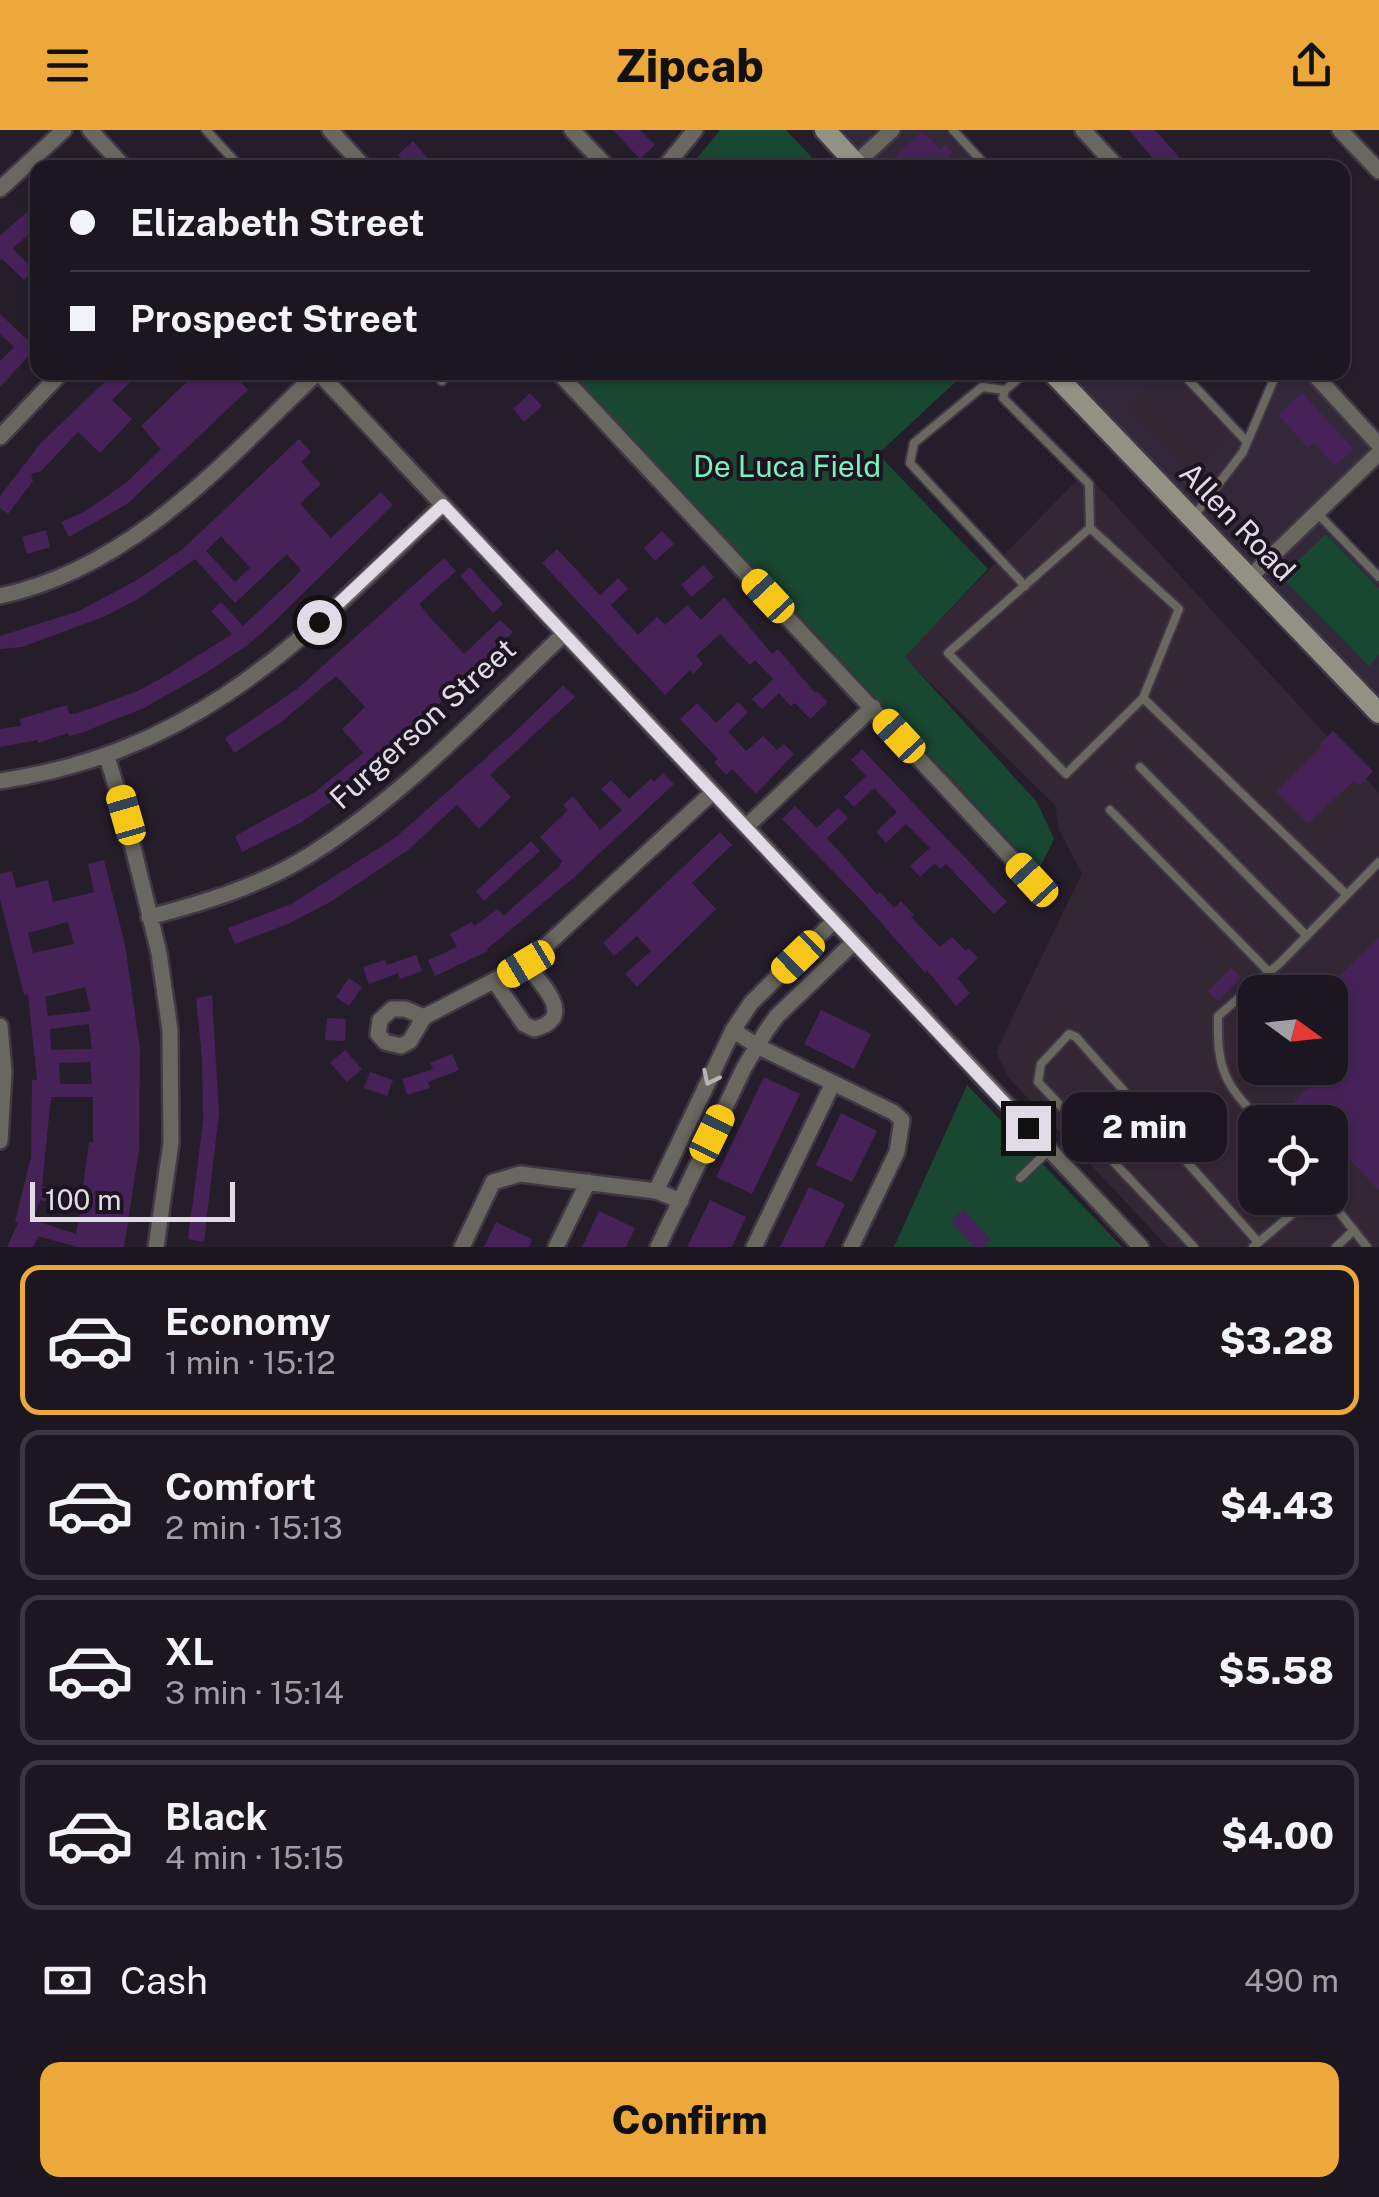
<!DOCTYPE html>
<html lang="en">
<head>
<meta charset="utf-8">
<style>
	body { margin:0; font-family:"Public Sans",sans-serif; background:#251f29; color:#f1f3f6; height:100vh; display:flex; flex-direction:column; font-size:38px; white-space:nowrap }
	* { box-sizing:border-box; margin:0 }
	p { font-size:32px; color:#a09fa5 }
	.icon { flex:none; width:55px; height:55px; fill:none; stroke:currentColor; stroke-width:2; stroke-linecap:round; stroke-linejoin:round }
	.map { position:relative; height:1117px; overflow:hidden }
	.details { display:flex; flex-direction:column; background:#1c1620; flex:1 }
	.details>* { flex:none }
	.banner { position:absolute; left:30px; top:30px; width:1320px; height:220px; border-radius:20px; box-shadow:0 2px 8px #0004,0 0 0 2px #3a353e; display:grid; align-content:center; height:220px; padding:0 40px; background:#1c1620 }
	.needle { width:65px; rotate:105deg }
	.tools { position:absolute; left:1238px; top:845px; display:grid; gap:20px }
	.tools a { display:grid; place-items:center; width:110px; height:110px; border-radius:20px; background:#1c1620; box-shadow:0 2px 8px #0004,0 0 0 2px #3a353e; font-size:50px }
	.scale { position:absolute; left:30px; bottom:25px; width:205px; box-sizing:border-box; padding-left:10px; border:5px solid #e1dbe5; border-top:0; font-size:28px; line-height:35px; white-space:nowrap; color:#e1dbe5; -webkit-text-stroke:8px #1c1421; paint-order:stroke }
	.end { position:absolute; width:45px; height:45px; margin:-22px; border:12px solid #e1dbe5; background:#111; box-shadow:0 0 0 5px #111 }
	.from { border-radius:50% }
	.bubble { position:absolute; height:70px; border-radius:20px; background:#1c1620; box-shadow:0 2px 8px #0004,0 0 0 2px #3a353e; font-size:32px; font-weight:800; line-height:70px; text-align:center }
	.car { position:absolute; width:30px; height:60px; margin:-30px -15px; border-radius:12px; box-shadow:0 0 8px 2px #0007; background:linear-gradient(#f5c518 24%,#345 0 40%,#f5c518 0 76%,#345 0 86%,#f5c518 0) }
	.banner b { display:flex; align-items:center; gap:35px; height:95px; font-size:38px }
	.banner b+b { border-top:2px solid #3a353e }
	.banner i { width:25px; height:25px; background:#f1f3f6 }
	ul { padding:18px 0 0; list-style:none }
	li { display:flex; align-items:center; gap:30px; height:150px; margin:0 20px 15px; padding:0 20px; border:5px solid #3a353e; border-radius:20px }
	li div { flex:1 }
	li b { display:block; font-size:38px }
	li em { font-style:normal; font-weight:800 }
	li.selected { border-color:#eda83b }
	li>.icon { width:90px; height:90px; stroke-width:1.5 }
	.pay { display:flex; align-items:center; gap:25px; height:110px; padding:0 40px; font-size:38px }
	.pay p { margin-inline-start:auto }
	.cta { display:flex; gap:20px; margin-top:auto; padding:20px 40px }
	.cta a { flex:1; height:115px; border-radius:20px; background:#eda83b; color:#111; font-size:40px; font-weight:800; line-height:115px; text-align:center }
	header { display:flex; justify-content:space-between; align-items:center; height:130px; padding:0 40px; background:#eda83b; color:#111; font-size:45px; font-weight:800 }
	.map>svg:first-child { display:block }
	.built { fill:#33273a }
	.industrial { fill:#342734; fill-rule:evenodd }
	.green { fill:#184732 }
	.building { fill:#462259; fill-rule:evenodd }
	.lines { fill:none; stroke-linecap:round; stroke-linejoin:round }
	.lane-casing { stroke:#403845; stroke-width:12 }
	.street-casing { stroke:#403845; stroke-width:20 }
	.secondary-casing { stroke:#403845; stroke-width:25 }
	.lane { stroke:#686860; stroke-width:8 }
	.street { stroke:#686860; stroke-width:15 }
	.secondary { stroke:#919184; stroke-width:20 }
	.oneway { stroke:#b7b3b6 }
	.route { stroke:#e1dbe5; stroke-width:12 }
	.labels { text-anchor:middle; stroke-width:8; stroke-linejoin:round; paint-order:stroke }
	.park-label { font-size:30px; fill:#7ef0b9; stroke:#1c1421 }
	.street-label { font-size:30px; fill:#e1dbe5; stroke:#1c1421 }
</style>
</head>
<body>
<header><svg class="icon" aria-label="menu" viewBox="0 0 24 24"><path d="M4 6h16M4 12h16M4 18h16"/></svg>Zipcab<svg class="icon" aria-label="share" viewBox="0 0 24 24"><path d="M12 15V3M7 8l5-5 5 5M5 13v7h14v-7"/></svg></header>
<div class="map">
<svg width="1379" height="1117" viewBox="0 0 1379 1117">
	<rect width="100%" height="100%" fill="#261d2b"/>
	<path class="built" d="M825,0H953L988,37H860Z
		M1052,243H1181L1247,312L1277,243H1312L1379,315L1317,383L1379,447V583Z"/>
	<path class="industrial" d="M1166,242L1174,243L1232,306L1193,344L1129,278Z
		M1085,342L1379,663V1117H1168L1009,948L996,922L1082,743L1059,700L1055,675L904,527ZM1255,862H1330V938H1255ZM1255,992H1330V1068H1255Z"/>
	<path class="green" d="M720,0H786L821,37L689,38Z
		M572,243H965L878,324L988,439L905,527L1037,672L1054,709L1038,741Z
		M1326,404L1379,459V525L1369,536L1281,447Z
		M967,955L1122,1117H894Z"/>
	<path class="building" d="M613,0H640L655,15L640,29Z
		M1129,0H1155L1189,38H1161Z
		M922,1L940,19L946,14L953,23L938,38H896L891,31Z
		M413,11L424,24L436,38H410L398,25Z
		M38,72V96L12,119L34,139L24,150L2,129L0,130V106Z
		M0,184L36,218L0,257V231L14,217L0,204Z
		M115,242H140L112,270L132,289L100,323L78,302L41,341L31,344L33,351L8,384L0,378V366L40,314Z
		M197,242H231L248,260L127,374L69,407L61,392L84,382L127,352L161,319L141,296Z
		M530,263L542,276L524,292L513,279Z
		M1302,263L1354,319L1335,336L1314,313L1308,318L1278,285Z
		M299,309L311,322L301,332L321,354L300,374L331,408L381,362L393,375L275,491L249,514L204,544L144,578L81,603L69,606L68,603L38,613V610L0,617V599L21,596L20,589L67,575L69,584H75L138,561L167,545L232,504L211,481L221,472L243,496L291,451L301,440L287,424L235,473L195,429L138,469L103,487L22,517L0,519V506L79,481L137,450L184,418ZM221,406L250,438L235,452L206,421Z
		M46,400L50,417L27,424L22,407Z
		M662,401L674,414L655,431L644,418Z
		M557,419L600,465L618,448L628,459L611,475L638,505L657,487L665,495L687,475L701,490L724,467L772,524L778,519L815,563L817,561L828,572L810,589L795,573L791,576L779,563L762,579L752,569L773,549L755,530L750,535L720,504L696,526L703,534L693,544L690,540L665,565L542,433Z
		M444,428L456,441L419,474L437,495L464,524L500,490L513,502L358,653L300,693L242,722L235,706L315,662L363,623L342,599L365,577L336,546L281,592L234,623L225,608L297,559Z
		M703,435L714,447L692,467L681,455Z
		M470,437L503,474L493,483L460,446Z
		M563,555L575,567L490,645L511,667L479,699L457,675L408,720L330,772L288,794L235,814L228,798L291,774L396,707L514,603Z
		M738,572L748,583L728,602L746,621L763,606L777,620L784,614L794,624L756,664L732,639L726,645L714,632L718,629L680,589L697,573L716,593Z
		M1333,601L1373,641L1360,655L1354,651L1308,693L1276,661L1321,618L1320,614Z
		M862,619L1007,772L994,784L946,734L940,739L935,733L920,747L910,736L930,718L906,694L886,713L876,702L897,682L874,658L854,677L844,667L866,646L851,630Z
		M663,643L674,654L571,750L487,819L488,821L435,846L428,830L457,817L450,804L472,792L474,796L498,779L503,786L559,737L562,731L540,707L568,680L563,675L573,666L600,700L622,680L601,659L611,650L629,669L651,649L654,652Z
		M795,676L817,698L838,678L848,688L827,708L877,764L880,762L894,778L901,771L914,785L911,787L940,817L952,807L966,821L969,818L978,828L957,848L970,863L956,876L927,840L925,843L862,771L782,689Z
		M720,702L732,715L692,753L716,779L637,857L625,844L651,821L637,806L614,826L603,813Z
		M531,711L540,721L484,771L476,761Z
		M104,730L125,815L140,918L139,1020L124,1117H77L38,1106L33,1117H7L18,1093L15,1092L31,1027L32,950H37L28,864L24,865L0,769V744L12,741L16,758L48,750L53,772L94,762L88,734ZM68,792L74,814L33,823L28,803ZM85,857L91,881L48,886L45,867ZM89,894L92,919L51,920L50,899ZM90,932L92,954H60L59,933ZM51,967H93V1012H89L82,1064L42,1057ZM40,1070L81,1079L76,1104L33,1090Z
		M1379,808V1060L1330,1010V992H1313L1293,973L1325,938H1330V862H1322Z
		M416,825L422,841L400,849L398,843L369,854L363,837L385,830L387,835Z
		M1231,838L1241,848L1218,871L1208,861Z
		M349,848L362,857L349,876L336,867Z
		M212,865L219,983L204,1112L188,1109L203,992L202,929L196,868Z
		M821,880L871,904L854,939L804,914Z
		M327,888L346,889L345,911L325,910Z
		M345,920L362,939L347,952L330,933Z
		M452,924L459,940L428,952L430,958L407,965L402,949L433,939L430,933Z
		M370,942L393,950L387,966L364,958Z
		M764,947L800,964L752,1064L716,1047Z
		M841,983L877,1001L852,1052L816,1035Z
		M809,1057L845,1074L824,1117H780Z
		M710,1070L746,1087L732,1117H687Z
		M963,1079L991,1110L983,1117H974L951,1091Z
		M599,1081L635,1098L626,1117H582Z
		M496,1092L532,1109L529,1117H484Z"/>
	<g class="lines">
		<defs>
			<path id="lane" d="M206,0L241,38
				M953,0L988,38
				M762,38L765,34L768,38
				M433,242L442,251
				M1026,242L1005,260L1003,268L1089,354L1090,398
				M1181,242L1247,312
				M1005,260L982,257L914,313L910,333L1025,456
				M1317,383L1379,447
				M1194,386L1243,322L1277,242
				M1143,568L1066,644L948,523L1090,398L1179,479L1143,568L1347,765
				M1140,637L1307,806
				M1110,680L1269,842
				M1262,992C1224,954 1217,940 1218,886L1280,833L1379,732
				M1020,1048L1049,1020
				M1328,1068L1367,1117
				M1194,1117L1038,952L1041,934L1069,904L1076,907L1258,1112
				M1253,1117L1311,1068
				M1336,1117L1354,1100"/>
			<path id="street" d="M90,0L125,38
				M330,0L365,38
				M572,0L608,38
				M1083,0L1118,38
				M1340,0L1379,41
				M856,33L892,0
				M664,38L695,0
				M0,59L64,0
				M318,242L1141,1117
				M558,242L1033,751
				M1312,242L1379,315
				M0,307L62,242
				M1249,448L1379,323
				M0,466C132,438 224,332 318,242
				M107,627L125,685L159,823L170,900L171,1013L156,1117
				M0,651C201,621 303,508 443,375
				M746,697L873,577
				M149,787C203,773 260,756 308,726C403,667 482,581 564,504
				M495,852L524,894L534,899C578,888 541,854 526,834
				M424,887L405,879H392L380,890L378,904L385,912L401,916L410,911L424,887L526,834L713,662
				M0,896L4,942L0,1011
				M733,900L757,916L893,982L902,990L897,1022L851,1117
				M656,1061L733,900L751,873L834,791
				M462,1117L493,1052L520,1044L656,1061L681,1071
				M556,1117L588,1052
				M658,1117L744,938L766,901L777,886L854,812
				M754,1117L833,953"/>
			<path id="secondary" d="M825,0L860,38
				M1052,242L1379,583"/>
		</defs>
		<use href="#lane" class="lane-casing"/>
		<use href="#street" class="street-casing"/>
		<use href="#secondary" class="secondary-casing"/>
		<use href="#lane" class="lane"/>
		<use href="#street" class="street"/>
		<use href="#secondary" class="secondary"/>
	</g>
	<defs><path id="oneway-chevron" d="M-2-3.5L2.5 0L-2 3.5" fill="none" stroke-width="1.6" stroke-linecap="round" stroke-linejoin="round" transform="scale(2.5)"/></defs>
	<use class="oneway" href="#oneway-chevron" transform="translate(710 948) rotate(116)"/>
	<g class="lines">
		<path class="route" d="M319,492L443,375L1028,998"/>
	</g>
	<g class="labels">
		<g class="park-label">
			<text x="787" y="347">De Luca Field</text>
		</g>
		<g class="street-label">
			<text transform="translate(1237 392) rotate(46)" y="10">Allen Road</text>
			<text transform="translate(423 594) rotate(-42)" y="10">Furgerson Street</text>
		</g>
	</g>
</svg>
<div class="tools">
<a><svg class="needle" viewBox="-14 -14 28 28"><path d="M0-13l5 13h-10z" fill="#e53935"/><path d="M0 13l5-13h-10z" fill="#a09fa5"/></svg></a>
<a><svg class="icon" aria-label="locate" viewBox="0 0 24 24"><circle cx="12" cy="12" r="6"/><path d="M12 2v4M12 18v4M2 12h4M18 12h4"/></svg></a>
</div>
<div class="scale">100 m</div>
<i class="end from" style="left:319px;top:492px"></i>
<i class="end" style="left:1028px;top:998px"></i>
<div class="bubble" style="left:1062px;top:962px;width:165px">2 min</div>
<i class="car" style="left:768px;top:466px;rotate:317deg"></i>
<i class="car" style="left:899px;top:606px;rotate:317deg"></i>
<i class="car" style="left:126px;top:685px;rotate:344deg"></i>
<i class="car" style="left:1032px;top:750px;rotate:317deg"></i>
<i class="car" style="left:798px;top:827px;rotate:226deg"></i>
<i class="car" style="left:526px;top:834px;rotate:239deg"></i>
<i class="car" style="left:712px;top:1004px;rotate:26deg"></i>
<div class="banner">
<b><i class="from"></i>Elizabeth Street</b>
<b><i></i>Prospect Street</b>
</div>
</div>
<section class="details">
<ul>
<li class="selected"><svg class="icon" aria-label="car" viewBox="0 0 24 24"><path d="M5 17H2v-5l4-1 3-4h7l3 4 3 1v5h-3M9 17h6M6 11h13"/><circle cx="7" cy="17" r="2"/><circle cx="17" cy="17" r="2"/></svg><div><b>Economy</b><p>1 min · 15:12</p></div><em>$3.28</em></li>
<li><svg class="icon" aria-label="car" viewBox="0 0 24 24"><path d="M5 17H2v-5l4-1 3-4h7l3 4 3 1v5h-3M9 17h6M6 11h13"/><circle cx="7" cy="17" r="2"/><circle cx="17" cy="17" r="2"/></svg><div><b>Comfort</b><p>2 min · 15:13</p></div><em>$4.43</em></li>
<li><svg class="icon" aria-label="car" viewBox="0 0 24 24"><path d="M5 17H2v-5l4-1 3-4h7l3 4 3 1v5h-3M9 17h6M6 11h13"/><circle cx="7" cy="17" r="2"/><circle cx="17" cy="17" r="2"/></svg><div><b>XL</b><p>3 min · 15:14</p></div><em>$5.58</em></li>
<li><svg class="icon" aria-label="car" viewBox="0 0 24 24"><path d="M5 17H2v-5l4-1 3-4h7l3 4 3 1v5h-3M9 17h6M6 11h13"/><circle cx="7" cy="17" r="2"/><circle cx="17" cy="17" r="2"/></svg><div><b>Black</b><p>4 min · 15:15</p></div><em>$4.00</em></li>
</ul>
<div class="pay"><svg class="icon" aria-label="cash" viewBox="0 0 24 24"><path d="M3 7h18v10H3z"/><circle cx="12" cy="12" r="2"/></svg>Cash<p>490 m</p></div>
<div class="cta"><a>Confirm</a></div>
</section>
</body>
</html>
